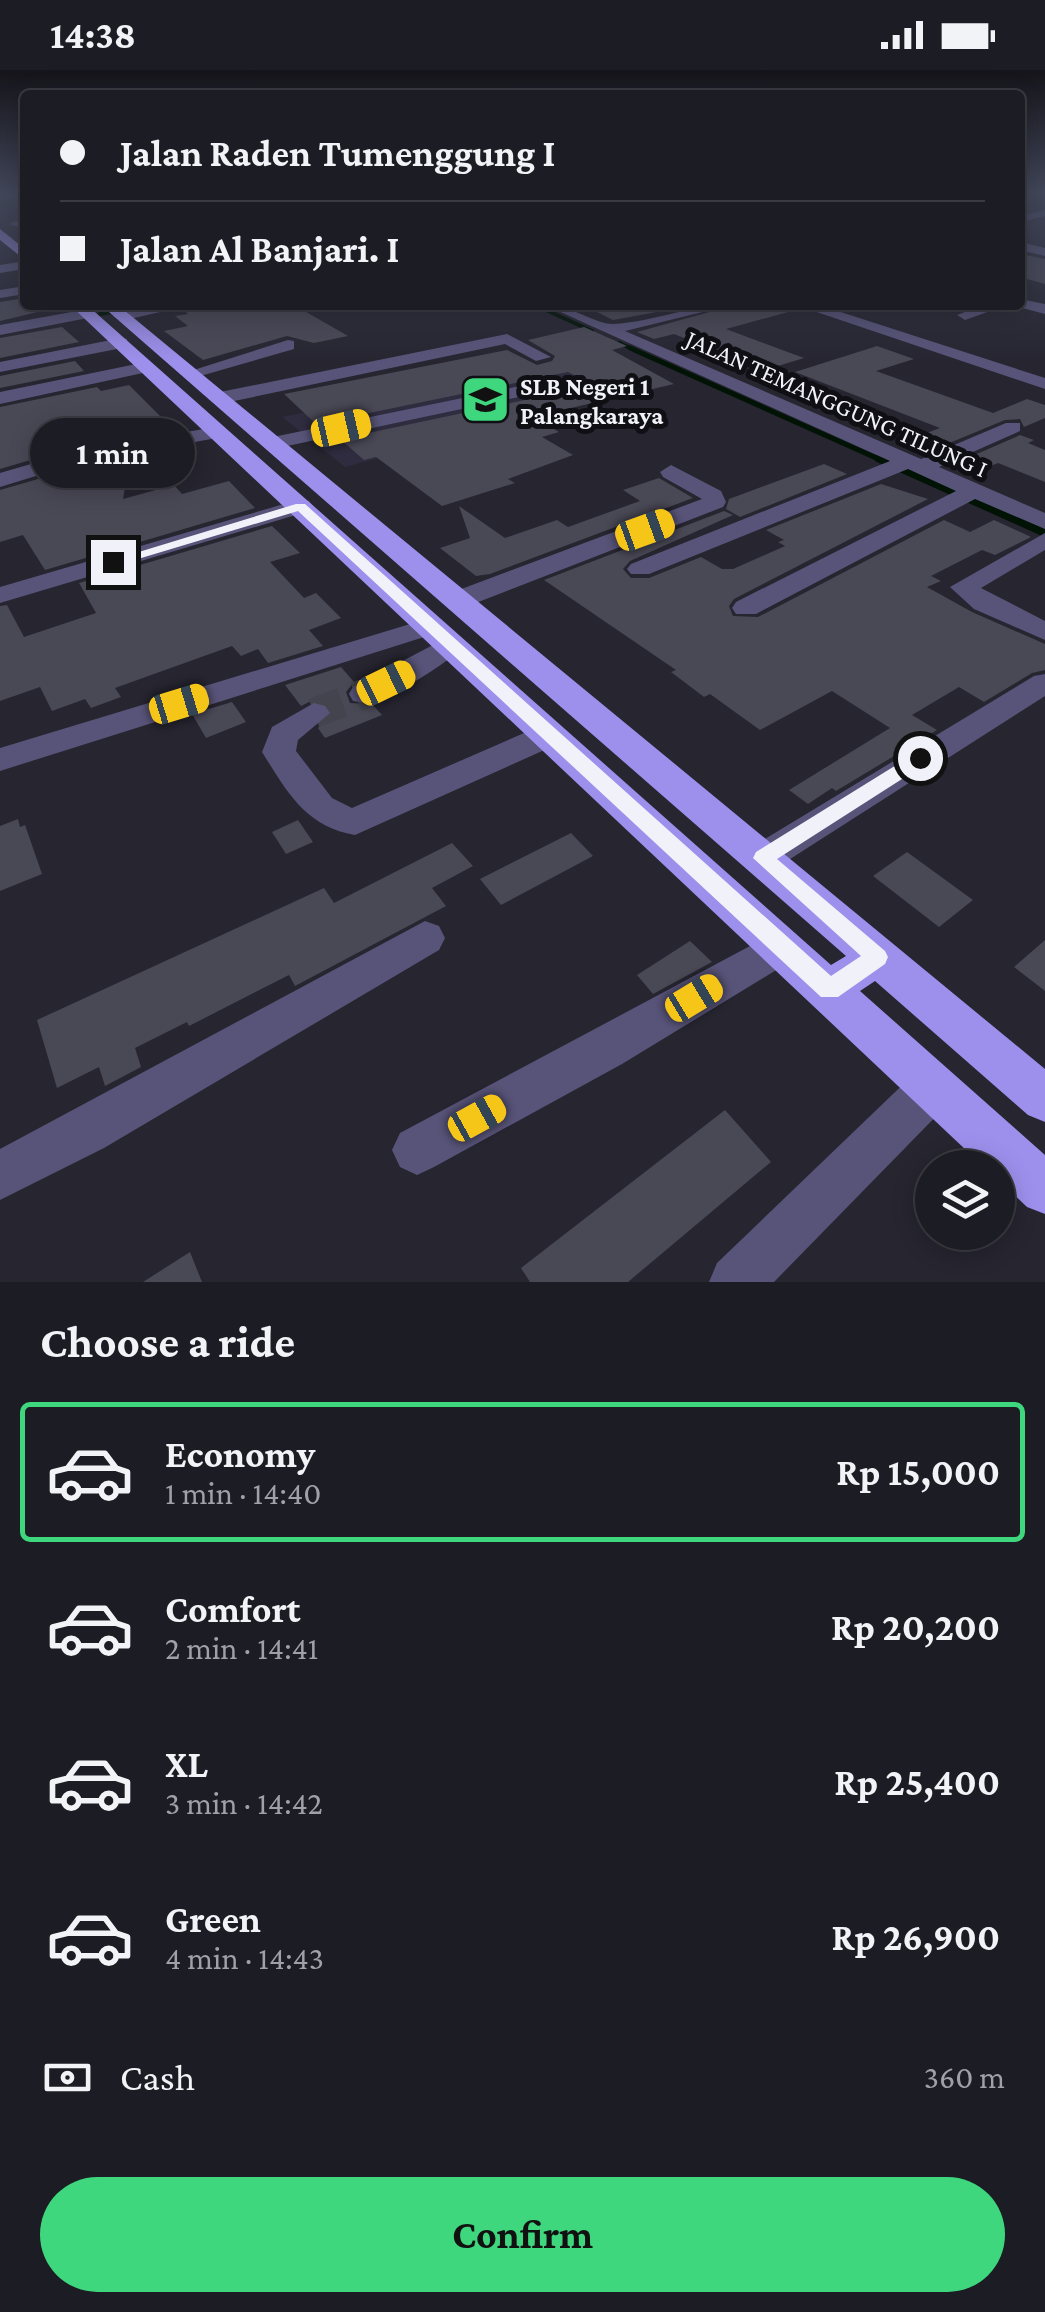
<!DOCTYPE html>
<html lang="en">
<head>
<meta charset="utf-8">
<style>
	body { margin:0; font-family:"Crimson Pro",serif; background:#25252c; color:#f1f3f6; height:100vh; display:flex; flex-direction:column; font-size:38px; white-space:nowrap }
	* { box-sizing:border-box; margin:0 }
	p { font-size:32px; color:#a0a1a6 }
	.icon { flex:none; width:55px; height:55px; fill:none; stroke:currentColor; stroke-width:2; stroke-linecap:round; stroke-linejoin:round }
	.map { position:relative; height:1212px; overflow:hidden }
	.details { display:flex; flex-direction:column; background:#1c1c24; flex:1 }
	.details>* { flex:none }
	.hud { position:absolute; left:20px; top:20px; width:1005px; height:220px; border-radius:10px; box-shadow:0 5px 25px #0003,0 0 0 2px #3a3a41; display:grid; align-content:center; height:220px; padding:0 40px; background:#1c1c24 }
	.tools { position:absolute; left:915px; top:1080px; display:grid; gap:20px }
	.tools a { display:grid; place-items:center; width:100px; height:100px; border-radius:50%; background:#1c1c24; box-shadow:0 5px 25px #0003,0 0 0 2px #3a3a41; font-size:50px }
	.end { position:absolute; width:45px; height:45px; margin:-22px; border:12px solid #f1f1f9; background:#111; box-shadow:0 0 0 5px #111 }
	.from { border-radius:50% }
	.bubble { position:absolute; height:70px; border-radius:35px; background:#1c1c24; box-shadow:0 5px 25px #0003,0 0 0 2px #3a3a41; font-size:32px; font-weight:700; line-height:70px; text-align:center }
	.car { position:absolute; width:30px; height:60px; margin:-30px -15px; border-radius:12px; box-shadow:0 0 8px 2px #0007; background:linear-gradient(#f5c518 24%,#345 0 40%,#f5c518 0 76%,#345 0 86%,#f5c518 0) }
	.hud b { display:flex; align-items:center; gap:35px; height:95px; font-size:38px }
	.hud b+b { border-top:2px solid #3a3a41 }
	.hud i { width:25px; height:25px; background:#f1f3f6 }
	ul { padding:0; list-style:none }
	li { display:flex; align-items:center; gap:30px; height:140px; margin:0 20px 15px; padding:0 20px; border:5px solid transparent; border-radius:10px }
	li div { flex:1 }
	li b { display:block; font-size:38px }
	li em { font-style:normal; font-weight:700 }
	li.on { border-color:#3fd77d }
	li>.icon { width:90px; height:90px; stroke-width:1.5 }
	h2 { padding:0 40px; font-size:45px; line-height:120px }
	.pay { display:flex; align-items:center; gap:25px; height:110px; padding:0 40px; font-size:38px }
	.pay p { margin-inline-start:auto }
	.primary-button { display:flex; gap:20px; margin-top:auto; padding:20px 40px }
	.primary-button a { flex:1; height:115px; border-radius:60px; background:#3fd77d; color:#111; font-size:40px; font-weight:700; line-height:115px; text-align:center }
	.status { display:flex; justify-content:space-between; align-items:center; height:70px; padding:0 50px; background:#1c1c24; direction:ltr }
	.status svg { height:28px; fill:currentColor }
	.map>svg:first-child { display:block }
	.built { fill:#2e2c3e }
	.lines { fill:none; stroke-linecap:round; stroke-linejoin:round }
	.stream-far2 { stroke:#001305; stroke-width:4 }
	.stream-far1 { stroke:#001305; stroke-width:5 }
	.stream { stroke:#001305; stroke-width:8 }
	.building { fill:#494855 }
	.minor-tunnel { stroke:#44444e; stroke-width:30; stroke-dasharray:30 15; stroke-linecap:butt }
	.minor { fill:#585479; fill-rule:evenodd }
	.highway { fill:#9d90ed; fill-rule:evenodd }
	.route { fill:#f1f1f9 }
	.labels { text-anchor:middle; stroke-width:10; stroke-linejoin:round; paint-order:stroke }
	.far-poi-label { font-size:25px; font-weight:bold; fill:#f1f1f9; stroke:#0f0f14; text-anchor:start }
	.far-street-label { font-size:25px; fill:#f1f1f9; stroke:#0f0f14 }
</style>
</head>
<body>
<div class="status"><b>14:38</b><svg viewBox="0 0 49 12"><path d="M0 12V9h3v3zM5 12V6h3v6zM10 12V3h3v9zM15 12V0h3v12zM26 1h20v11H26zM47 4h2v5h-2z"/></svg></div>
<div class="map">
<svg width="1045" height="1212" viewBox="0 0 1045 1212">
	<rect width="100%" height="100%" fill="#262530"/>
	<path class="built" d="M612,280L673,314L537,346L345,397L282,347Z"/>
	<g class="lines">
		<path class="stream-far2" d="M0,123L4,122
			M535,235L592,261
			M100,244L150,235
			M619,273L635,280"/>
		<path class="stream-far1" d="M630,278L883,391"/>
		<path class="stream" d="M878,388L1045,463"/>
	</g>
	<path class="building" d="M1020,184L1045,189V214L1020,207Z
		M25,228V235H46L50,239L0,251V232Z
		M195,235H294L348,266L314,273L287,266L203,290L164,261L188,256L175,246L188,244L184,240Z
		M583,235H695L613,250Z
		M735,235H787L788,242L726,259L804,288L765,300L674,264L654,269L637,262Z
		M62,257L79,272L0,288V268Z
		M584,257L627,276L612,280L674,314L532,347L559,362L542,367L573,385L508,409L515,413L442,436L376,387L364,390L340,369L576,319L581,313L580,308L568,302L316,354L284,324L507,280L537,295L552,291L555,286L528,270Z
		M877,276L914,289L876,301L993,343L1027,329L1045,335V348L1024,357L1020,349L1005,350L935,379L911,369L940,358L795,302Z
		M75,291L84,301L0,318V306Z
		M129,315L172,358L71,378L0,399V337L97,317L101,321Z
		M1020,365L1034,370L1028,373L1045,380V412L998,393L984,399L963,390Z
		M130,388L123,429L174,415L182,424L229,411L255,438L45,500L23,465L0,472V420L76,398Z
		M824,394L847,404L740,447L726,439L729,429Z
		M659,408L693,428L490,504L476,506L440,478L470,468L459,436L505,468L557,450L568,457L640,431L623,420Z
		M881,414L928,429L734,529L729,536L733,546L758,547L944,450L970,462L994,450L1031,467L995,485L982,480L931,506L941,511L927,517L972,542L1045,574V600L1032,603L984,632L959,617L912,645L937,660L836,721L832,718L808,734L789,720L890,658L832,621L760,660L710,624L704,627L671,602L676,600L544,510L724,441L733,445L630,491L623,499L631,508H649L701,487L722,499H733L785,476L778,472L784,470L766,460Z
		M272,456L300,483L270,492L304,528L316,523L341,548L309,560L323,576L268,593L258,579L241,586L232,576L115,618L121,627L91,638L85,629L52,641L40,617L0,631V536L7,535L24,567L96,543L79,513Z
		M341,597L354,612L346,622L350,633L372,634L382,645L325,668L318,658L334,643L328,634L315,629L301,636L285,615Z
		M232,632L246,652L206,668L192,644Z
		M18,749L20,757L25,755L42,804L0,821V756Z
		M298,750L313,772L286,784L272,762Z
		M571,763L593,786L501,835L480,809Z
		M452,773L473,796L432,818L446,836L295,916L289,905L189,956L187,952L135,978L141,997L105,1016L99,997L57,1018L37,950L324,818L334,833Z
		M907,782L973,830L939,857L873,806Z
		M1045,870V921L1014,897Z
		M690,871L712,892L653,924L637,905Z
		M725,1040L771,1092L628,1212H530L521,1198Z
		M190,1182L202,1212H143Z"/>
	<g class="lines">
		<path class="minor-tunnel" d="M314,643L364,624"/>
		<path class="minor" d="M25,122V127L0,130V124Z
			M1045,140V146L1020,152V146Z
			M25,150V158L10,155L12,152Z
			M1020,172L1045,178V186L1020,180Z
			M25,191V199L0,203V195Z
			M25,216V224L0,228V220Z
			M1020,229L1045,234V244L1015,236L1020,235Z
			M157,235H191L121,251L113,246Z
			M545,235C572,235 594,254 613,254C653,252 690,235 731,235L625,261L921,389L1006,353H1020V361L939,397L1045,443V459L975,429L756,544H736L732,538L736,532L956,421L908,399L649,504H631L627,499L631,494L890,391Z
			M796,235H819L1045,308V319Z
			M983,235H1007L965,250L957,245Z
			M88,239L93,241V247L0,265V255Z
			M507,264L551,287L536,291L505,274L220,334L211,328L220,322Z
			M121,268L127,269V277L0,302V292Z
			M288,270L294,271V279L190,309L181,304Z
			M146,292L155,297L152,301L0,334V322Z
			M569,306L578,311L575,315L273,379L263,373L273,367Z
			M215,357L225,363L222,367L75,394L0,417V403L72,382Z
			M671,395L721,421L726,432L723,437L468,536H448L445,530L448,524L702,429L663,407L660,402Z
			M301,429L309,431L313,436L309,441L0,533V517Z
			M1045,463V480L981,518L1045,551V570L974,539L950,517Z
			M430,548L444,556L440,562L0,701V678Z
			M452,565L462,568L466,574L462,580C437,597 383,639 353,631L349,624L353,617Z
			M1045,604V626L776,798L763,802L750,798L744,788L750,778L1034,606Z
			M314,633L325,636L330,643L298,670L296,681L332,728L352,738L538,657L549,654L560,657L565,665L560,673L355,765C306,757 287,722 262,682L272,657Z
			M425,851L439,856L445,868L439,880L104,1078L0,1130V1079Z
			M782,859L796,864L802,876L796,888L622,994L434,1097L417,1105L400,1097L392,1080L400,1063Z
			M933,995L949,1001L956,1017L949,1033L774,1212H709L717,1193L917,1001Z"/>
		<path class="highway" d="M0,159L25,179V190L0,170Z
			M70,235H87L831,895L846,886L101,235H118L1045,999V1052L1028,1045L875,911L860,921L1045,1085V1144L1027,1137L998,1109V1098H985Z"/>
	</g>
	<linearGradient id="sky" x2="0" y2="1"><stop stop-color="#15141a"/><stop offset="0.42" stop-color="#414659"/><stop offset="1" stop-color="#414659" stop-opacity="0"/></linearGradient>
	<rect width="1045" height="292" fill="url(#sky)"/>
	<path class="route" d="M296,434H305L831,906L861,886L753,788L756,782L914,684H927V693L777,789L885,881L888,887L885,894L838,927H821L298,441L118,495L106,492Z"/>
	<defs>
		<symbol id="school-square" viewBox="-11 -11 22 22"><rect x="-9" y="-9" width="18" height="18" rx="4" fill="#3fd77d" stroke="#0f0f14"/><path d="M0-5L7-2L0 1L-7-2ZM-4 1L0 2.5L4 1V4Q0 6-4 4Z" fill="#111"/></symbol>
	</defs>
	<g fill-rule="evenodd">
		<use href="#school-square" x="458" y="302" width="55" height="55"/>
	</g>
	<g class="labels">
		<g class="far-poi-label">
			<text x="520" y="325">SLB Negeri 1<tspan x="520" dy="29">Palangkaraya</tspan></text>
		</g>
		<g class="far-street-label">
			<text transform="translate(837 333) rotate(24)" y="9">JALAN TEMANGGUNG TILUNG I</text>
		</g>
	</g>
</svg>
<div class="tools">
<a><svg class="icon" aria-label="layers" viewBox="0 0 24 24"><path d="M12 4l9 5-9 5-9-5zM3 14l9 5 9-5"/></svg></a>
</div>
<i class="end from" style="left:920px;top:688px"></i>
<i class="end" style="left:113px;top:492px"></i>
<div class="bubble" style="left:30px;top:348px;width:165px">1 min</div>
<i class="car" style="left:341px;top:358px;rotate:77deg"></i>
<i class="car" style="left:645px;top:460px;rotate:70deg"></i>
<i class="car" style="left:386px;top:613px;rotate:64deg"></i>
<i class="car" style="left:179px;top:634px;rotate:73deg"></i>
<i class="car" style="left:694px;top:928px;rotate:59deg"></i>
<i class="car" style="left:477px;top:1048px;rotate:61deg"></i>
<div class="hud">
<b><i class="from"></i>Jalan Raden Tumenggung I</b>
<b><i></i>Jalan Al Banjari. I</b>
</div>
</div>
<section class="details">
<h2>Choose a ride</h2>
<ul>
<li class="on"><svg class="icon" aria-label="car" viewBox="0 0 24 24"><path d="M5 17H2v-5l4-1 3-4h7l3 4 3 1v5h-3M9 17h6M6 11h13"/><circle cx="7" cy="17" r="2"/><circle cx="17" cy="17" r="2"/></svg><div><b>Economy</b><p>1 min · 14:40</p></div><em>Rp 15,000</em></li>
<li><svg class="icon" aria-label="car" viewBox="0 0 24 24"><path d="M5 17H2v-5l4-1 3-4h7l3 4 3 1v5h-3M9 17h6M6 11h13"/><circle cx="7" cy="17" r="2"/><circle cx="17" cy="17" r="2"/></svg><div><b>Comfort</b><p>2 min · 14:41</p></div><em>Rp 20,200</em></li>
<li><svg class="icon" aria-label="car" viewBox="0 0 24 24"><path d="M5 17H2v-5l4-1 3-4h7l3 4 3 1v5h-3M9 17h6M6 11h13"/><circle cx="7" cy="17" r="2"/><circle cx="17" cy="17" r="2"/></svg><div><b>XL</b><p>3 min · 14:42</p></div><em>Rp 25,400</em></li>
<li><svg class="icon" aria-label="car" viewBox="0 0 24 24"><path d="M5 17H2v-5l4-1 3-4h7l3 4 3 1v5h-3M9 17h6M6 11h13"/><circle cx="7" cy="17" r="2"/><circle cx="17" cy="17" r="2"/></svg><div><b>Green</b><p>4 min · 14:43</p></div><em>Rp 26,900</em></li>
</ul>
<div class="pay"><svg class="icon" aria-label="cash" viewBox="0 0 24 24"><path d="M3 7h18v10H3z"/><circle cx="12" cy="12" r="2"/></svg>Cash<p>360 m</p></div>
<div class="primary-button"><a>Confirm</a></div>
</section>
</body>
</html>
